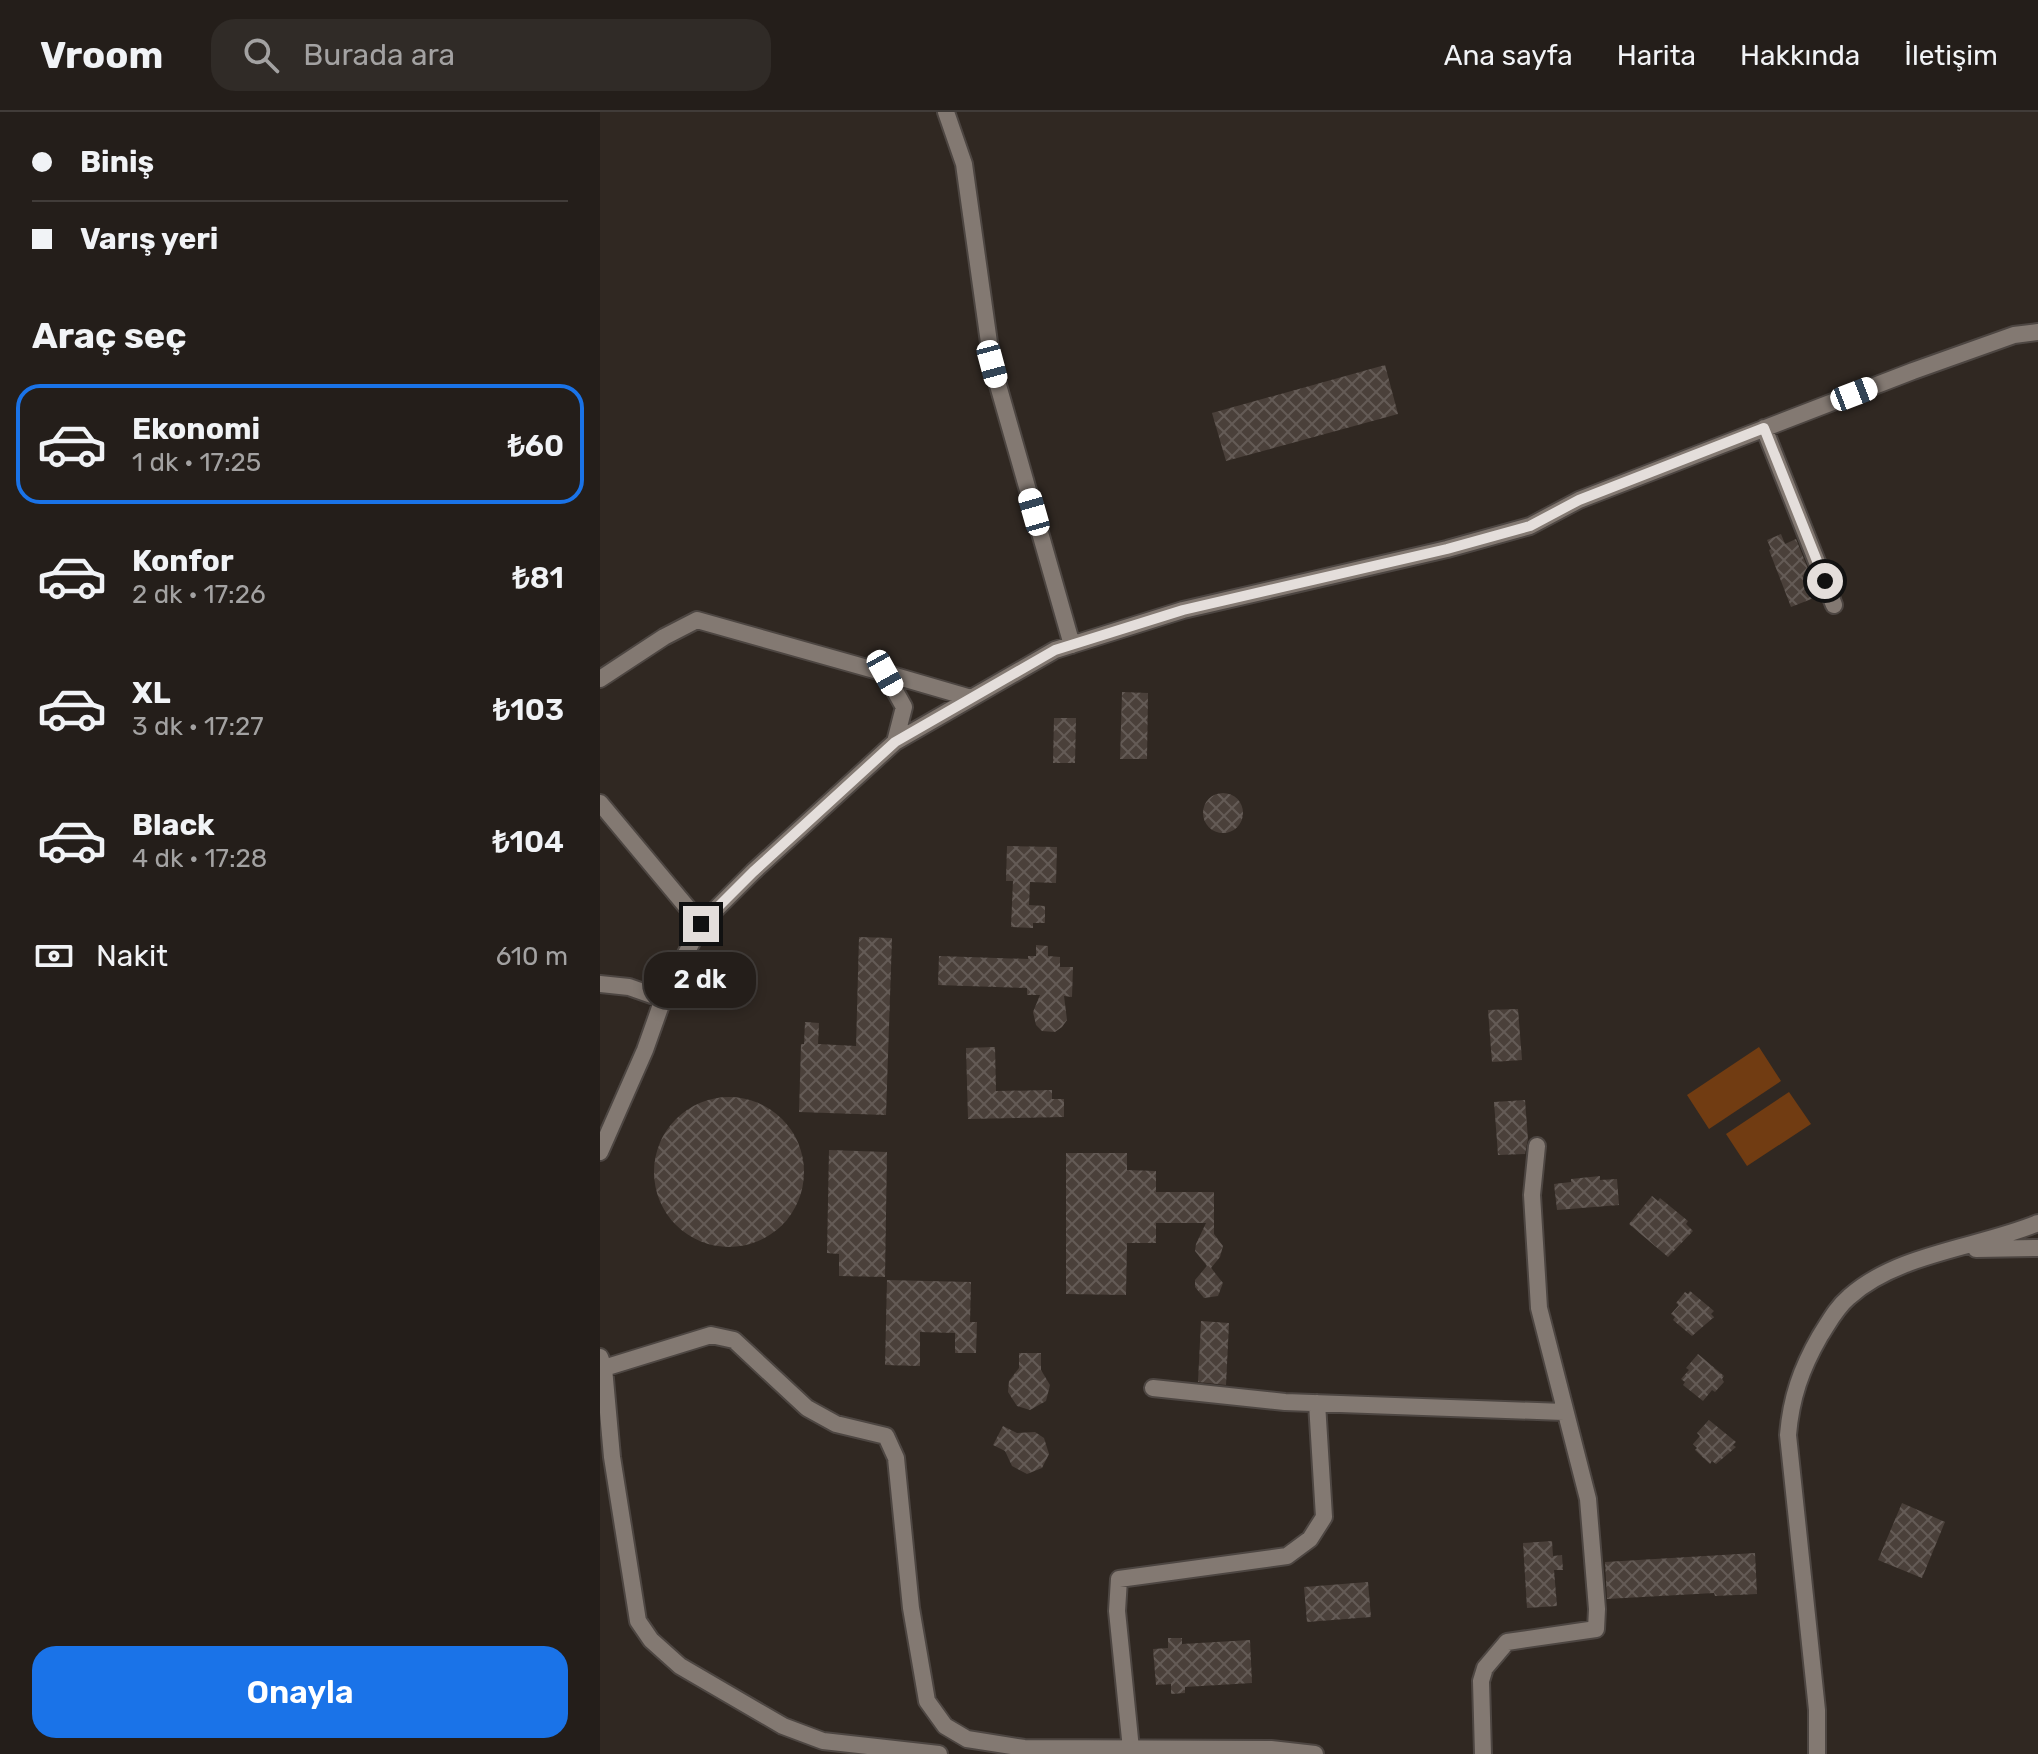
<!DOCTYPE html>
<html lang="tr">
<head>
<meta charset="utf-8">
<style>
	body { margin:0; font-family:Rubik,sans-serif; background:#302b27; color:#f1f3f6; height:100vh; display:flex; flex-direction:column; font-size:30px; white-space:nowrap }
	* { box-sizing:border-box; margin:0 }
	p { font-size:26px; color:#a3a2a2 }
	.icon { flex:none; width:44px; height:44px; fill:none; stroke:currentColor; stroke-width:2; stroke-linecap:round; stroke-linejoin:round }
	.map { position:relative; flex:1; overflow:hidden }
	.details { display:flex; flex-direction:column; background:#241e1a; width:600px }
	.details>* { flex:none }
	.top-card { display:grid; align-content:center; height:176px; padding:0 32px; background:#241e1a }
	.end { position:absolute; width:36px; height:36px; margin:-18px; border:10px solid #e4dedb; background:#111; box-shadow:0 0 0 4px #111 }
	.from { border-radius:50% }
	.bubble { position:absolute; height:56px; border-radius:24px; background:#241e1a; box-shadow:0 4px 12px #0003,0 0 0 2px #413c39; font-size:26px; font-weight:600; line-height:56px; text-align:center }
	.car { position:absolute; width:24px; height:48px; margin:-24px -12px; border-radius:10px; box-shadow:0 0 6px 2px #0007; background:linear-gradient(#fff 24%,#345 0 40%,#fff 0 76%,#345 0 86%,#fff 0) }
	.top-card b { display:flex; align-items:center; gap:28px; height:76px; font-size:30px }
	.top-card b+b { border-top:2px solid #413c39 }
	.top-card i { width:20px; height:20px; background:#f1f3f6 }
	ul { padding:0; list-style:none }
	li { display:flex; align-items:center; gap:24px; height:120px; margin:0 16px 12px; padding:0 16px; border:4px solid transparent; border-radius:24px }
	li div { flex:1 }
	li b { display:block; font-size:30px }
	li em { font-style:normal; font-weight:600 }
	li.on { border-color:#1a73e8 }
	li>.icon { width:72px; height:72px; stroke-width:1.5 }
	h2 { padding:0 32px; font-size:36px; line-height:96px }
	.pay { display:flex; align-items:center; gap:20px; height:88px; padding:0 32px; font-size:30px }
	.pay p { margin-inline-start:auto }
	.cta { display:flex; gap:16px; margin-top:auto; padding:16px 32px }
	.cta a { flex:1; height:92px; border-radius:24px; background:#1a73e8; color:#fff; font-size:32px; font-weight:600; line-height:92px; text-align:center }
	header { display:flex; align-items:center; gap:48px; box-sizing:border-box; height:112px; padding:0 40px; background:#241e1a; border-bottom:2px solid #413c39 }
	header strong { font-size:38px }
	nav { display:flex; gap:44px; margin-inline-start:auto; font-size:28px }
	.search { width:560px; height:72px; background:#302b27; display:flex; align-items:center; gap:20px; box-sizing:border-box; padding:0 28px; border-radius:24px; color:#a3a2a2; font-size:30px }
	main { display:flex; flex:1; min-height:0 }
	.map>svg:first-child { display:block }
	.garden { fill:#713c12 }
	.building { fill:url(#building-cross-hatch) }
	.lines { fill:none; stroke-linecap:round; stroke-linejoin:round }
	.minor-casing { stroke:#4d4642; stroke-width:20 }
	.minor { stroke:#837972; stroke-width:16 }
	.route { stroke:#e4dedb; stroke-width:10 }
</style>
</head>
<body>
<header>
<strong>Vroom</strong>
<div class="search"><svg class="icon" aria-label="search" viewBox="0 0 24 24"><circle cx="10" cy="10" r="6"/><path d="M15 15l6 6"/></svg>Burada ara</div>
<nav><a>Ana sayfa</a><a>Harita</a><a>Hakkında</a><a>İletişim</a></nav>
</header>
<main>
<section class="details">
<div class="top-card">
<b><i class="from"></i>Biniş</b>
<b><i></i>Varış yeri</b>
</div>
<h2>Araç seç</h2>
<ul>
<li class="on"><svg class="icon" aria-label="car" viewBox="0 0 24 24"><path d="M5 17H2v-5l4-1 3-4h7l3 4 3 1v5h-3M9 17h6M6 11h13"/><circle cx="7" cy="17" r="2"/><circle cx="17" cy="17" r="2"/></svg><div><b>Ekonomi</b><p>1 dk · 17:25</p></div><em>₺60</em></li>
<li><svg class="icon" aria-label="car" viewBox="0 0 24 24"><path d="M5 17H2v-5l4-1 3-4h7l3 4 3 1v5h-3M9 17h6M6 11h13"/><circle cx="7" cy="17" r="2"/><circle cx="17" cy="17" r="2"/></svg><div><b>Konfor</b><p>2 dk · 17:26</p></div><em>₺81</em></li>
<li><svg class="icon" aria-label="car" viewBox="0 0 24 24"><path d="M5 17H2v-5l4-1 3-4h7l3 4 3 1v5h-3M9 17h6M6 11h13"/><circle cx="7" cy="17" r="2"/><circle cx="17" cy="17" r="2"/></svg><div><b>XL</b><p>3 dk · 17:27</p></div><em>₺103</em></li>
<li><svg class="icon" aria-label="car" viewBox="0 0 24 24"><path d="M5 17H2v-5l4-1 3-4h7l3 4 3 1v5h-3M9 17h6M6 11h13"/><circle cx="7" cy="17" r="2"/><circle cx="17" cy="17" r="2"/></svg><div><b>Black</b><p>4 dk · 17:28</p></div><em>₺104</em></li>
</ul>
<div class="pay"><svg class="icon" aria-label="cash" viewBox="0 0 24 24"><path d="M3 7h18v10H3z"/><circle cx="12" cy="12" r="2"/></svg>Nakit<p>610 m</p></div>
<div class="cta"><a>Onayla</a></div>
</section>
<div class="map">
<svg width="1438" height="1642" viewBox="0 0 1438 1642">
	<defs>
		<pattern id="building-cross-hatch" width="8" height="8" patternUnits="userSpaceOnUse" patternTransform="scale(2)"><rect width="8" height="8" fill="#4a403a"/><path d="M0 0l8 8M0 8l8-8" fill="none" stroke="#645b56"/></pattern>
	</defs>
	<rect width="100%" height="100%" fill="#302822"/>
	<path class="garden" d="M1159,935L1181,969L1109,1017L1087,983Z
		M1189,980L1211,1012L1147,1054L1126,1022Z"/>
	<path class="building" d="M785,253L798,302L626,349L612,301Z
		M1181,422L1185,432L1196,427L1219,484L1191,495L1169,438L1171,437L1167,428Z
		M522,580L548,581L547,647H520Z
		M454,606H476L475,651H453Z
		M603 701a20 20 0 1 1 40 0a20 20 0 1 1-40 0Z
		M407,734L457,735L456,771L430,770L429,793L445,794V811H433V816L411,815L413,769H406Z
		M259,825L292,826L286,1003L199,1000L201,932H204L205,910L219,911L218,932L256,934Z
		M436,833L448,834V844L460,845V855H473L472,885L464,884L467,908L462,915L455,920L442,919L436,913L433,900L440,883H427V876L338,873L339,844L428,847V844H436Z
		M918,897L922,948L892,950L888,898Z
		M395,935L396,979L452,978V987H464V1005L368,1007L366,936Z
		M54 1060a75 75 0 1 1 150 0a75 75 0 1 1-150 0Z
		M925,988L928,1027L925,1042L898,1043L894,990Z
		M229,1038L287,1040L285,1165L239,1164V1142L227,1141Z
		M466,1041H527V1058L556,1059V1080H614V1122L623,1134L620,1145L611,1156L623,1171L618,1184L604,1186L595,1175V1168L607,1154L595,1139L596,1132L606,1111H556V1131H527L526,1183L466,1182Z
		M1000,1064V1068L1017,1067L1019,1093L957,1098L954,1072L971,1070V1067Z
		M1052,1084L1058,1089L1060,1086L1088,1109L1086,1112L1093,1119L1068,1145L1029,1112Z
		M287,1168L371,1170L370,1210H377L376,1241H355V1221L320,1220V1254L285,1253Z
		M1090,1179L1114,1199L1111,1202L1114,1205L1092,1224L1073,1208L1075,1205L1071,1202L1079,1193L1076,1191L1085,1180L1088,1182Z
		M601,1209L629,1211L626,1273L598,1270Z
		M419,1241H441V1258L450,1273L446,1289L430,1298L417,1294L408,1280L409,1269L419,1256Z
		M1098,1242L1124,1264L1122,1267L1124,1270L1115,1280L1112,1278L1103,1289L1083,1273L1085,1270L1081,1267L1089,1258L1086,1256Z
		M1109,1308L1136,1330L1133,1333L1136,1335L1116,1352L1112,1349L1110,1352L1095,1338L1097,1336L1093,1332L1100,1324L1097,1321Z
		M403,1314L417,1321L435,1320L444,1326L449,1342L442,1356L427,1362L412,1354L405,1339L393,1333Z
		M1302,1391L1345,1410L1322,1466L1278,1448Z
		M952,1429L953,1444L962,1443L963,1458H954L957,1494L927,1496L923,1431Z
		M1155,1441L1157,1482L1115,1484L1114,1481L1007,1487L1005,1450Z
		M768,1470L771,1505L707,1510L704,1475Z
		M568,1526H582V1532L650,1528L652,1571L585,1575V1581L571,1582V1572L556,1573L553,1537L568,1536Z"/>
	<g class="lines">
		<defs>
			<path id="minor" d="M346,0L364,52L392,252L472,533
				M1164,316L1234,493
				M0,567L64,525L97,508L285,561
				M295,630L304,595L285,561L371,586
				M0,691L101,812
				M0,872L29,875L63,887
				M0,1040L45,938L63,887L101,812L153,760L295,630L455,538L583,498L847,437L930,414L979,388L1313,259L1414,223L1438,220
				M1376,1137L1438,1136
				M0,1245L4,1256L12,1345L38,1509L51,1528L80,1554L183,1614L223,1629L339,1642
				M4,1256L111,1223L134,1228L207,1296L236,1312L286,1324L296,1346L311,1496L327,1589L345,1614L367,1627L424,1636L671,1637L715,1642
				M553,1276L685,1290L964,1300
				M531,1637L517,1499L519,1467L687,1444L710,1427L724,1405L717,1291
				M883,1642L881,1569L885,1556L907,1530L996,1517L997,1497L988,1387L939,1196L932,1083L937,1034
				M1217,1642V1598L1188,1323C1191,1286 1201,1257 1220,1224C1229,1210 1236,1196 1249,1185C1298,1141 1378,1136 1438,1111"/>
		</defs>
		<use href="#minor" class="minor-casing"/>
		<use href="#minor" class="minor"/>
	</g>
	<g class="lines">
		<path class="route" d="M101,812L153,760L295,630L455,538L583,498L847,437L930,414L979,388L1164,316L1225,469"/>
	</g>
</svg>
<i class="end from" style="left:1225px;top:469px"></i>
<i class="end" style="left:101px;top:812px"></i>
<div class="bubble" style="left:44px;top:840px;width:112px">2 dk</div>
<i class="car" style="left:392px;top:252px;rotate:165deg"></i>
<i class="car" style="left:1254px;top:282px;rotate:69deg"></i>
<i class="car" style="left:434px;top:400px;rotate:344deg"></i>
<i class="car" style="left:285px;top:561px;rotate:151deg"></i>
</div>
</main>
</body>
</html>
